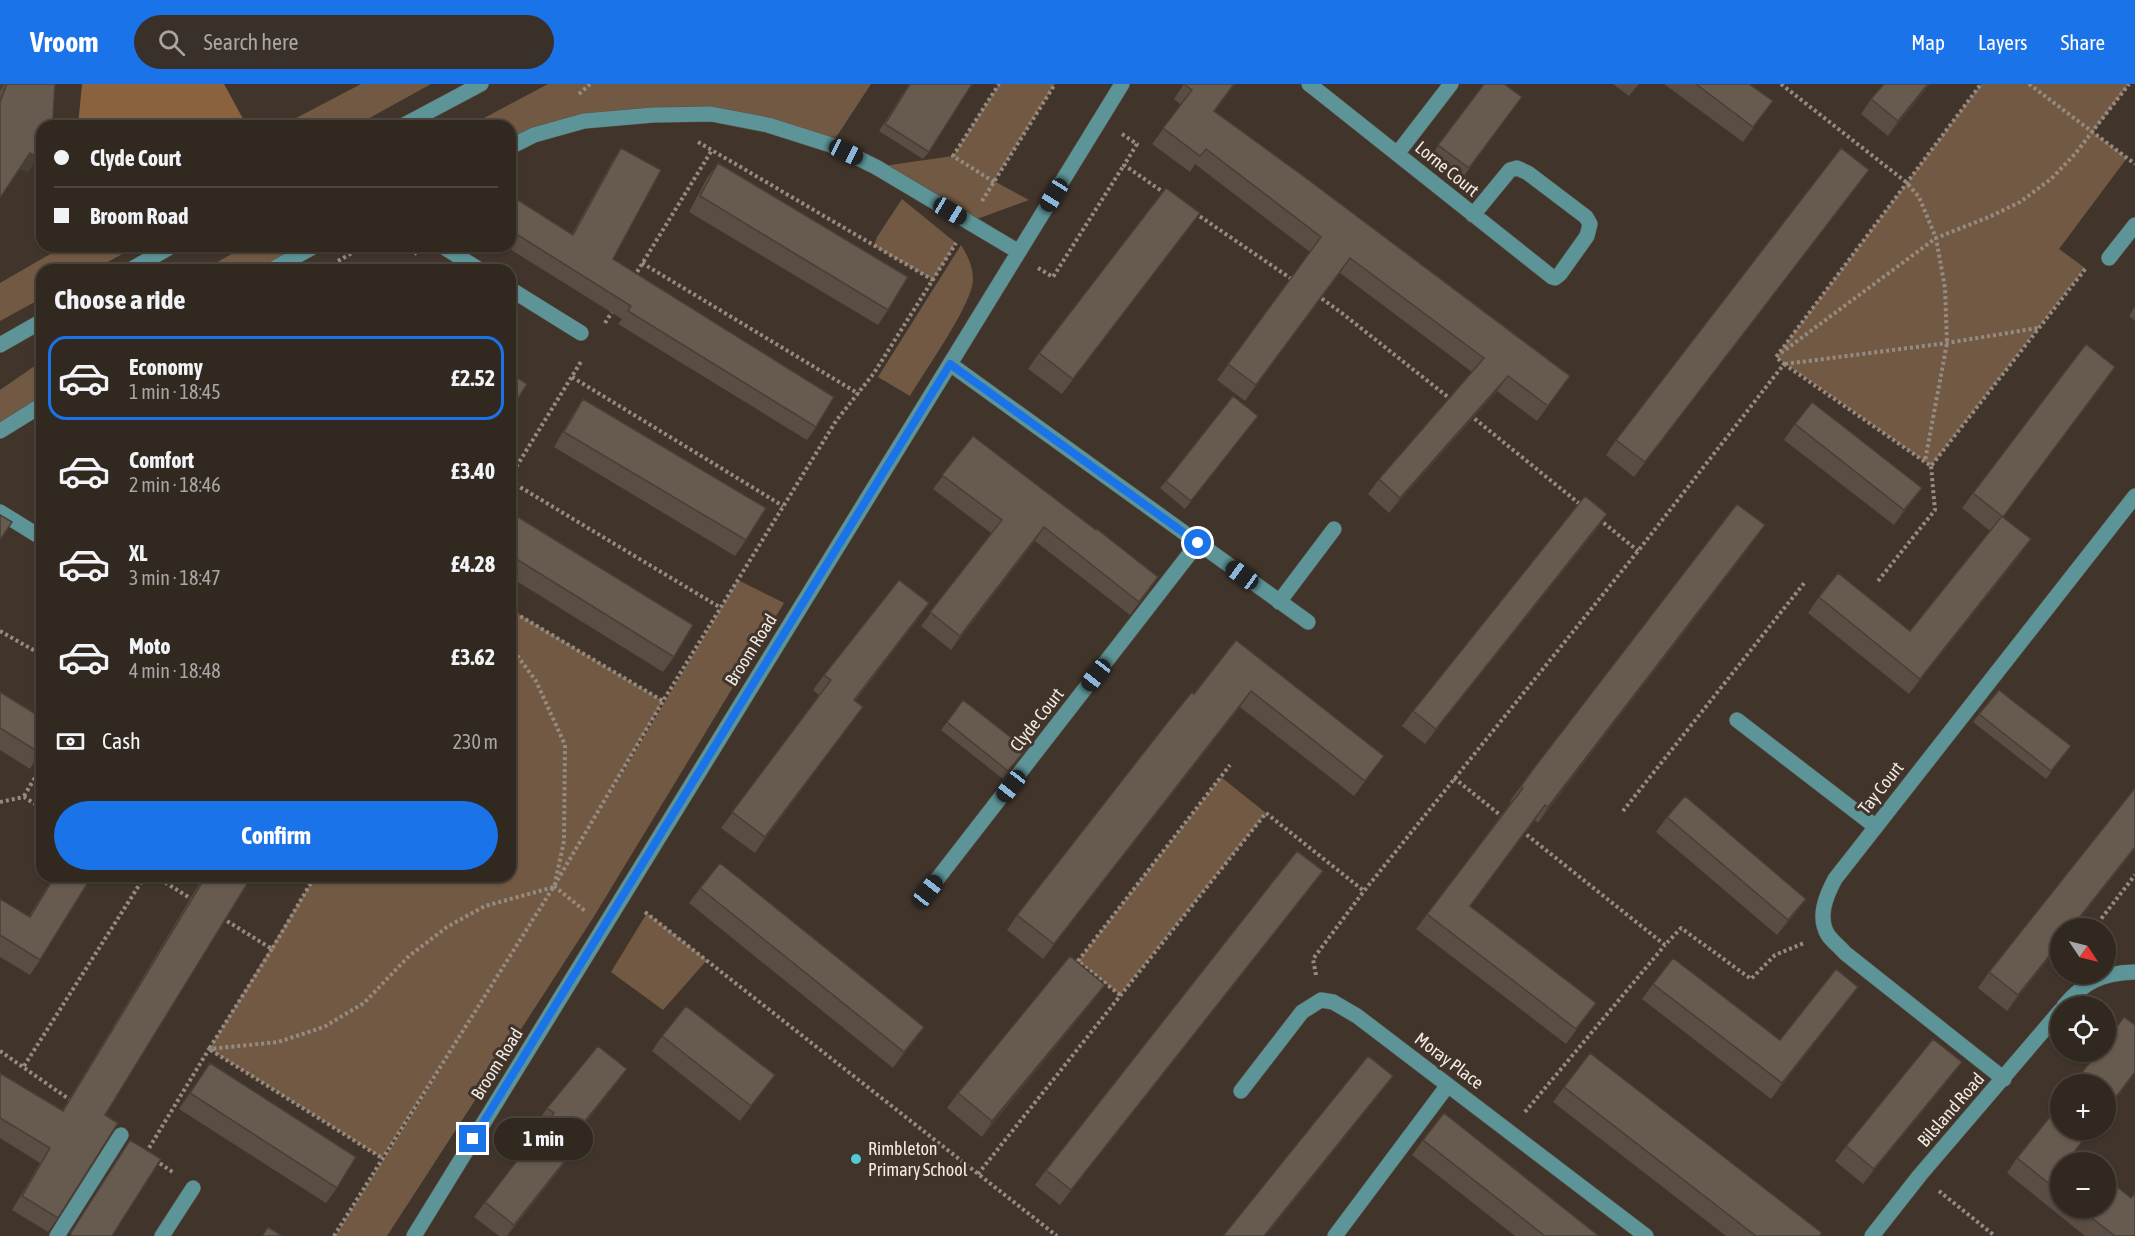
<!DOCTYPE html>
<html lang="en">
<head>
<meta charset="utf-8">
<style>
	body { margin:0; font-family:"Asap Condensed",sans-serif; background:#393029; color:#f1f3f6; height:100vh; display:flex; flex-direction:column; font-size:22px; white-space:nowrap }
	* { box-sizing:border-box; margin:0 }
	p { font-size:20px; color:#a8a6a5 }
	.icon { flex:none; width:33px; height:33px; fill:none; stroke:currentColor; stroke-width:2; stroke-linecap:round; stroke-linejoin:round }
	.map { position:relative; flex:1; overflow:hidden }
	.sheet { position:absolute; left:36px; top:180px; width:480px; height:618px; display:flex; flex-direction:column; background:#312820; border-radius:18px; box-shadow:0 2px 4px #0004,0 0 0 2px #4c443e }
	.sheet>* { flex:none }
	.guide { position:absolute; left:36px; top:36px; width:480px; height:132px; border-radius:18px; box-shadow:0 2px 4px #0004,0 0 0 2px #4c443e; display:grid; align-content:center; height:132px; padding:0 18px; background:#312820 }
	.needle { width:39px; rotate:125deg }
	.tools { position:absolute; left:2050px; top:834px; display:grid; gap:12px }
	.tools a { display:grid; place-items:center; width:66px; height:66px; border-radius:50%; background:#312820; box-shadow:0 2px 4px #0004,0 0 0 2px #4c443e; font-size:30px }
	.end { position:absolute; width:27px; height:27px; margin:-14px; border:8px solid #1a73e8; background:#fff; box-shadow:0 0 0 3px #fff }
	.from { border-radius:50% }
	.bubble { position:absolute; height:42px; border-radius:21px; background:#312820; box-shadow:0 2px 4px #0004,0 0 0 2px #4c443e; font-size:20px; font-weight:700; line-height:42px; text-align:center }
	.car { position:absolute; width:18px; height:36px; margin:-18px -9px; border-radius:8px; box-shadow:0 0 4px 2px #0007; background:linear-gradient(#222 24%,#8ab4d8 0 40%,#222 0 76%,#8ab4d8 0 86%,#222 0) }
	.guide b { display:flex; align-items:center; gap:21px; height:57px; font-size:22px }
	.guide b+b { border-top:2px solid #4c443e }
	.guide i { width:15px; height:15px; background:#f1f3f6 }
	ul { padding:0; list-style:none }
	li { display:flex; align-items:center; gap:18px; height:84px; margin:0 12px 9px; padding:0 6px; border:3px solid transparent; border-radius:18px }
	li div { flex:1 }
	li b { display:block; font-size:22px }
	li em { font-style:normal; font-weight:700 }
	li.on { border-color:#1a73e8 }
	li>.icon { width:54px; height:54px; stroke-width:1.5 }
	h2 { padding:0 18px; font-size:27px; line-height:72px }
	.pay { display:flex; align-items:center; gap:15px; height:66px; padding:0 18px; font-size:22px }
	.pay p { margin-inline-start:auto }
	.action { display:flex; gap:12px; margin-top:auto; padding:12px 18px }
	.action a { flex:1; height:69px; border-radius:36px; background:#1a73e8; color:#fff; font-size:24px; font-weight:700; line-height:69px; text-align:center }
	header { display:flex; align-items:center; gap:36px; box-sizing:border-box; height:84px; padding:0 30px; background:#1a73e8; color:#fff }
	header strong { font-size:28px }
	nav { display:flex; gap:33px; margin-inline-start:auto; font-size:21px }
	.search { width:420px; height:54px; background:#393029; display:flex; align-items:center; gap:15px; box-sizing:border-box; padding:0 21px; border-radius:33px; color:#a8a6a5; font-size:22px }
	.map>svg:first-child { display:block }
	.green { fill:#725943 }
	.forest { fill:#8a633e }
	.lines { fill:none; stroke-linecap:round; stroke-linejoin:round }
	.minor-casing { stroke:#5d5249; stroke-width:16 }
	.path { stroke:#958b82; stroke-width:4; stroke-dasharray:3 3; stroke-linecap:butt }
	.minor { stroke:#5c9497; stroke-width:15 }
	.wall { fill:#594d44 }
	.shaded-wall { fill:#483f37 }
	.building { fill:#675a4f; stroke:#483f37; stroke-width:1.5 }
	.route { stroke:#1a73e8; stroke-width:8 }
	.poi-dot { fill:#51ccd3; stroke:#41352b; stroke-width:2 }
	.labels { text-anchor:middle; stroke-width:6; stroke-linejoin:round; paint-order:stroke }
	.street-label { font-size:18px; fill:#f3ebe4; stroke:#41352b }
	.poi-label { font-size:18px; fill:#f3ebe4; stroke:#41352b; text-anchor:start }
</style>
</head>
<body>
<header>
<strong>Vroom</strong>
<div class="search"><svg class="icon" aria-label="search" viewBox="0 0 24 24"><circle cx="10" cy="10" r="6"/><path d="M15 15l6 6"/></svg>Search here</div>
<nav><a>Map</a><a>Layers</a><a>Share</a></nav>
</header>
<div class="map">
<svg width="2135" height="1152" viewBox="0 0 2135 1152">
	<rect width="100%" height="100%" fill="#41352b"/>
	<path class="green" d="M361,0H431L355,42H281Z
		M548,0H871L831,61L711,30L584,37L510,63V42H469Z
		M999,0H1055L994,97L1029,116L969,138L876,83L953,72Z
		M1981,0H2129L2093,48L2127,74L2059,165L2085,184L1931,382L1776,273Z
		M902,115L956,159L933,196L874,162L877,153Z
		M961,161C968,172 973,183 973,196C972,221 924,288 910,312L878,293Z
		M64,162H137L93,186H42V214L0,237V199Z
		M246,162H315L271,186H203Z
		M42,277V321L0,347V306Z
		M738,496L784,519L593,834L387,1152H335L452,966L382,1074L209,965L315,792H510V525L663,617L603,721Z
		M1221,693L1266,729L1120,911L1078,877Z
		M647,829L707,876L663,926L611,888Z"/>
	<path class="forest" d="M82,0H224L247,42H78Z"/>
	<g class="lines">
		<defs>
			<path id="minor" d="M1309,0L1318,7L1552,193L1555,194L1560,190L1587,152L1590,140L1586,133L1528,89L1517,84L1510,86L1473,131
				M402,42L481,0
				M510,63L534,51L584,37L653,31L711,30L768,41L831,61L876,83L1019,168
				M1397,70L1451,0
				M442,162L480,186
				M2109,174L2135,141
				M130,186L172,162
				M271,186L315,162
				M510,205L581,249
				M0,261L42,237
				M950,280L1308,538
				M0,347L42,321
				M0,428L42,454
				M1279,518L1334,445
				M1737,636L1876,743
				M928,807L1198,459
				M2064,922C2085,897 2102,889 2135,888
				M2004,995L1845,869C1840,863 1832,857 1828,851C1817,833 1826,812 1835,795L2135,412
				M1241,1007L1302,928L1321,916L1333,918L1357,932L1646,1152
				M57,1152L121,1051
				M162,1152L193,1104
				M414,1152L1122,0
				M1335,1152L1448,1001
				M1872,1152L1920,1091L2061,926"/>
		</defs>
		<use href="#minor" class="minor-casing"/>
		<path class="path" d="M1781,0L1906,98L1919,113L1936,154L1945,204L1947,259L1925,377
			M2029,0L2135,80
			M579,10L590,0
			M1122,50L1137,60L1124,81L1166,110
			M698,58L933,196
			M994,98L953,72L999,0
			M982,117L1055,0
			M1195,129L1293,196
			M405,162L417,170
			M338,177L364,162
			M642,179L859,310
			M1038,184L1053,193L1124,81
			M634,193L712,66
			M1317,211L1343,230L1453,317
			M605,239L614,225
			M1781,269L1936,154L1989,133L2020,118L2051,95L2075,70L2129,0
			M1784,280L1931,382L2086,184
			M1785,280L1947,259L2038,244
			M572,293L783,422
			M1470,331L1581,421
			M510,393L582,276
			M510,397L721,524
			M1599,435L1638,467
			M1878,497L1935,426L1931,382
			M510,526L663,617
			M0,547L42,571
			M510,562L536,597L565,661L564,757L555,799
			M1454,694L1504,734
			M24,712L42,682
			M0,718L24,713L42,724
			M1623,727L1805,498
			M1522,747L1665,861L1681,844L1751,895L1775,871L1804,859
			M155,792L193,816
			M554,802L585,827
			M645,828L1057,1152
			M222,834L272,865L315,792
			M2094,844L2135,791
			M272,865L209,965L382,1074
			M1316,891L1313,875L1364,807
			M1120,911L1078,877L1230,681
			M0,967L73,1018
			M24,982L145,792
			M1525,1028L1665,861
			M146,1069L209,965L278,958L324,943L364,919L409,872L447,843L485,822L554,803
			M155,1076L174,1089
			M978,1090L1266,729L1364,807L1638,467L1784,280L1776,273L1981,0
			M1939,1107L1995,1152
			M334,1152L554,802L663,617L836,337L874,289L956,159"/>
		<use href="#minor" class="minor"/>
	</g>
	<path class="wall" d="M0,0H55L38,73L28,88L20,85L0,114Z
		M909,0L929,68L923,75L879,47Z
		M1184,0H1235L1214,28L1570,292L1537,337L1497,307L1389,429L1368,410L1379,395L1472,288L1340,189L1245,317L1217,296L1310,168L1195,80L1190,88L1152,60L1181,21L1174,15Z
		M1484,0L1522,13L1464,92L1433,69Z
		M1613,0H1639L1629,12Z
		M1664,0H1749L1773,17L1743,58Z
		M1930,0L1888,52L1861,30L1871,15Z
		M621,64L613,175L816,343L807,356L618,240L622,235L505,162H510V111L572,150L612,78Z
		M718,79L888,226L878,241L689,128L707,94Z
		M1858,101L1634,393L1606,371L1616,356Z
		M1200,129L1062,310L1028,285L1039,269Z
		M2135,222V237L2129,232Z
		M2105,298L2003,433L2020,471L1909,610L1808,529L1819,513L1910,547L1990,447L1962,424L1973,409Z
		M583,315L746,456L735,472L554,363L573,330Z
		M1258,332L1185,425L1160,404L1166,397Z
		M1795,340L1922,404L1894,441L1784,356Z
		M973,352L1149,507L1130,531L1035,457L951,566L921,542L991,449L933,405Z
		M510,428L674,573L663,588L510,493Z
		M1607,430L1597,445L1425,660L1402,642L1413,627Z
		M1754,457L1538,739L1535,736L1470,822L1585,934L1566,960L1416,845L1511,718L1510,717L1534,684Z
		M918,535L855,617L852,638L755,769L721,744L819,611L813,606L824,591Z
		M1236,556L1384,672L1354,712L1240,623L1043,875L1007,846L1017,831Z
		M0,608L40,669L30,685L0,666Z
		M1979,630L2065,670L2046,695L1973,638Z
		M947,638L1026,665L1003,695L941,646Z
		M1667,733L1806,815L1795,830L1777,851L1656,748Z
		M2135,765L2072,844H2061V859L2007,927L1978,904L1989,888Z
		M54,792H92L40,876L30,891L0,873V815L29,832Z
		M204,792H252L105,1031L58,1134L48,1148L12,1126L40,1079L0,1054V989L62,1027Z
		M262,792H274L270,797Z
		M1312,802L1060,1121L1035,1101L1046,1086Z
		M700,804L924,943L893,984L689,819Z
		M1653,900L1780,956L1847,918L1771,1015L1642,915Z
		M1105,901L1094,916L982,1053L947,1024L958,1009Z
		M662,952L775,991L740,1037L652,967Z
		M210,979L337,1104L326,1119L179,1025Z
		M1951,993L1863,1100L1835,1077L1846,1062Z
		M616,1000L578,1048L584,1053L573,1069L507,1152H499L474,1133L485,1118L543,1044L537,1039L547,1024Z
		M1564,1003L1820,1152H1726L1553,1018Z
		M1423,1056L1599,1152H1515L1412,1071Z
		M2017,1074L2061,1078V1124H2106L2131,1114L2135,1152H2085L2007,1089Z"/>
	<path class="shaded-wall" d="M0,0H5L0,7Z
		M1928,0H1930L1888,52L1898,37Z
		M30,69L38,73L28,88L20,85Z
		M1869,86L1858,101L1634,393L1645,378Z
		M1200,129L1189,144L1062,310L1073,295Z
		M1350,174L1340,189L1245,317L1256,301Z
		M2115,283L2105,298L1992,448L2003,433Z
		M1508,292L1497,307L1389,429L1400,414Z
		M1922,404L1911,419L1894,441L1904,426Z
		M1607,430L1597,445L1425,660L1436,645Z
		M1765,441L1754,457L1538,739L1548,723Z
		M1044,443L1035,457L951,566L960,552Z
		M2031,455L2020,471L1909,610L1920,595Z
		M1158,493L1149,507L1130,531L1139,518Z
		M929,519L918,535L843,631L854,616Z
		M1251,607L1240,623L1043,875L1054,860Z
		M863,623L852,638L755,769L765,753Z
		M1545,721L1535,736L1459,837L1470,822Z
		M2135,763V765L2072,844H2071Z
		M1323,787L1312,802L1060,1121L1071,1106Z
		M1806,815L1795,830L1777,851L1788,836Z
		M2061,857V859L2007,927L2018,911Z
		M1105,901L1094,916L982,1053L992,1037Z
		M1858,903L1847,918L1771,1015L1782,999Z
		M924,943L913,959L893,984L904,968Z
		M1962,978L1951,993L1863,1100L1874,1085Z
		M627,985L616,1000L566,1063L577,1047Z
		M2135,988V990L2106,1028V1026Z
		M775,991L764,1007L740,1037L751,1022Z
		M1393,992L1382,1007L1266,1152H1264Z
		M584,1053L573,1069L506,1152L514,1141Z"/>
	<path class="building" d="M7,0H55L53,34L50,42H42V63L38,73L30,69L0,114V18Z
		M910,0H972L929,68L885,40Z
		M1184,0H1234L1214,27L1302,91L1570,292L1548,322L1508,292L1400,414L1379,395L1484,274L1350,174L1256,301L1228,280L1321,153L1206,65L1200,72L1163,44L1192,6Z
		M1484,0H1504L1522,13L1469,84L1438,61Z
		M1696,0H1749L1773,17L1753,43Z
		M1884,0H1928L1898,37L1871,15Z
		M621,64L661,86L613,175L834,313L816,343L628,227L631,222L510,146V111L573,151Z
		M1841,64L1869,86L1645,378L1616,356Z
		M718,79L908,193L888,226L700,112Z
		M1166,104L1200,129L1073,295L1039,269Z
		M352,178L366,186H347Z
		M2086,260L2115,283L2003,433L2031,455L1920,595L1819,513L1838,489L1910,547L2002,432L1973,409Z
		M510,289L527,300L510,327Z
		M1233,312L1258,332L1191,417L1166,397Z
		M583,315L766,424L746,456L564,348Z
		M1812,318L1922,404L1904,426L1795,340Z
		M973,352L1096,446L1097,445L1158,493L1139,518L1044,443L960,552L930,528L1002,436L942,391Z
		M1585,412L1607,430L1436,645L1413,627Z
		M1737,420L1765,441L1548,723L1545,721L1470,822L1596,919L1576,945L1427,830L1523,704L1521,702L1534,684Z
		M510,428L693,541L674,573L510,471Z
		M0,431L12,438L0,456Z
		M899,496L929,519L854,616L863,623L765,753L732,728L831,596L824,591Z
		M1236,556L1384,672L1365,697L1251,607L1054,860L1017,831L1170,635L1192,608L1194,610Z
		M1999,606L2071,662L2051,687L1979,630Z
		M0,608L42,634V667L40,669L0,644Z
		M963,616L1026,665L1008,687L947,638Z
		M2135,704V763L2071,844H2061V857L2018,911L1989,888Z
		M1685,712L1806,815L1788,836L1667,733Z
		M1297,767L1323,787L1071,1106L1046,1086Z
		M720,779L924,943L904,968L700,804Z
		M55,792H92L40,876L0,851V815L30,833Z
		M206,792H252L105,1031L118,1039L58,1134L22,1112L50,1064L0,1034V989L63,1027Z
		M1070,872L1105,901L992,1037L958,1009Z
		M1673,874L1780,956L1836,885L1858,903L1782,999L1653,900Z
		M686,922L775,991L751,1022L662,952Z
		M2124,933L2135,941V988L2106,1026V1000H2073L2098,968H2106V957Z
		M1933,955L1962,978L1874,1085L1846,1062Z
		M598,962L627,985L577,1047L584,1053L514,1141L485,1118L554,1029L547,1024Z
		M1590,969L1822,1149L1819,1152H1756L1564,1003Z
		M1368,972L1393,992L1264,1152H1223Z
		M210,979L356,1073L337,1104L190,1009Z
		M2061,1019V1046H2091L2074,1068L2087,1078H2061V1109L2017,1074Z
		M1444,1029L1599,1152H1545L1423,1056Z
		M130,1056L161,1075L112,1152H73L70,1150Z
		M2106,1094L2131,1114L2135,1109V1152H2115L2079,1124H2106Z
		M268,1143L282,1152H262Z"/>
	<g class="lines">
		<path class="route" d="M473,1055L950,280L1198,459"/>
	</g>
	<circle class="poi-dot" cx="856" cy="1075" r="6"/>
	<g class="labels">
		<g class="street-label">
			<text transform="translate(1447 85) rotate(39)" y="6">Lorne Court</text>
			<text transform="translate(751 566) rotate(-58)" y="6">Broom Road</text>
			<text transform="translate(1037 636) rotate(-52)" y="6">Clyde Court</text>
			<text transform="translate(1881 704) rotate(-52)" y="6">Tay Court</text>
			<text transform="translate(1449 977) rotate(37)" y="6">Moray Place</text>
			<text transform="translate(497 980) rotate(-58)" y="6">Broom Road</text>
			<text transform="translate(1951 1026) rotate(-49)" y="6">Bilsland Road</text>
		</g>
		<g class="poi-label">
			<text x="868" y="1071">Rimbleton<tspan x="868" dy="21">Primary School</tspan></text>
		</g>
	</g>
</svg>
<div class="tools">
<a><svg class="needle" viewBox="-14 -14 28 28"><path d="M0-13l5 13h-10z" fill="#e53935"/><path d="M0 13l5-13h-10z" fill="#a8a6a5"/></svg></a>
<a><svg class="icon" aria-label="locate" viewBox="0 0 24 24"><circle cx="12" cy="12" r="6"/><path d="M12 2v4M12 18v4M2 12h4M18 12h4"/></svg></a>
<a>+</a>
<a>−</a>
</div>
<i class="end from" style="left:1198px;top:459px"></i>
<i class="end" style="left:473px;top:1055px"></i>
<div class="bubble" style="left:494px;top:1034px;width:99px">1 min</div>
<i class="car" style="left:846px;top:68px;rotate:116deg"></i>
<i class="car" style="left:1054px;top:111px;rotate:212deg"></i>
<i class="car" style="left:950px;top:127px;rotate:121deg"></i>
<i class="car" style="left:1242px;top:491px;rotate:306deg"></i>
<i class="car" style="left:1096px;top:591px;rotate:218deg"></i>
<i class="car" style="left:1011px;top:702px;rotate:218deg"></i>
<i class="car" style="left:928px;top:807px;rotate:38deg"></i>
<div class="guide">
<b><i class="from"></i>Clyde Court</b>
<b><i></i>Broom Road</b>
</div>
<section class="sheet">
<h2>Choose a ride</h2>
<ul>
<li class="on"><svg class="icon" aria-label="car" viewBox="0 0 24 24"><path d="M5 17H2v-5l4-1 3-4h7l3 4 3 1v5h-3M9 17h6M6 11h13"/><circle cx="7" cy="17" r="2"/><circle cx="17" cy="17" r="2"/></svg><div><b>Economy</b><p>1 min · 18:45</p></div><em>£2.52</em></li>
<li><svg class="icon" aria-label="car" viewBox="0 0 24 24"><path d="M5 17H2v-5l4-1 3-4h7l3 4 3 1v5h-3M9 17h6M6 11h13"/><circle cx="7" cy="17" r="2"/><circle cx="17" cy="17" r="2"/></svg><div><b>Comfort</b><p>2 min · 18:46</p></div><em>£3.40</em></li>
<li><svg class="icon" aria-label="car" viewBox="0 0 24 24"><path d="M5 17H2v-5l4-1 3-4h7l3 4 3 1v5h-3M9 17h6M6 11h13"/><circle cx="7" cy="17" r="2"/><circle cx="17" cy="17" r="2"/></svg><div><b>XL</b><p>3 min · 18:47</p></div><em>£4.28</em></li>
<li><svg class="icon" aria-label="car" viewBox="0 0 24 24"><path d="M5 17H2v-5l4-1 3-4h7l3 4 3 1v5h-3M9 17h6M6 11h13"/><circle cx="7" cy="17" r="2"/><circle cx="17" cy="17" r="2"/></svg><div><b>Moto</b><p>4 min · 18:48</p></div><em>£3.62</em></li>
</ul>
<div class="pay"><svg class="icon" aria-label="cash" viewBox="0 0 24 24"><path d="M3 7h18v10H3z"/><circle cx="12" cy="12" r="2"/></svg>Cash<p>230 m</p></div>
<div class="action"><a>Confirm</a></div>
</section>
</div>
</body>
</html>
